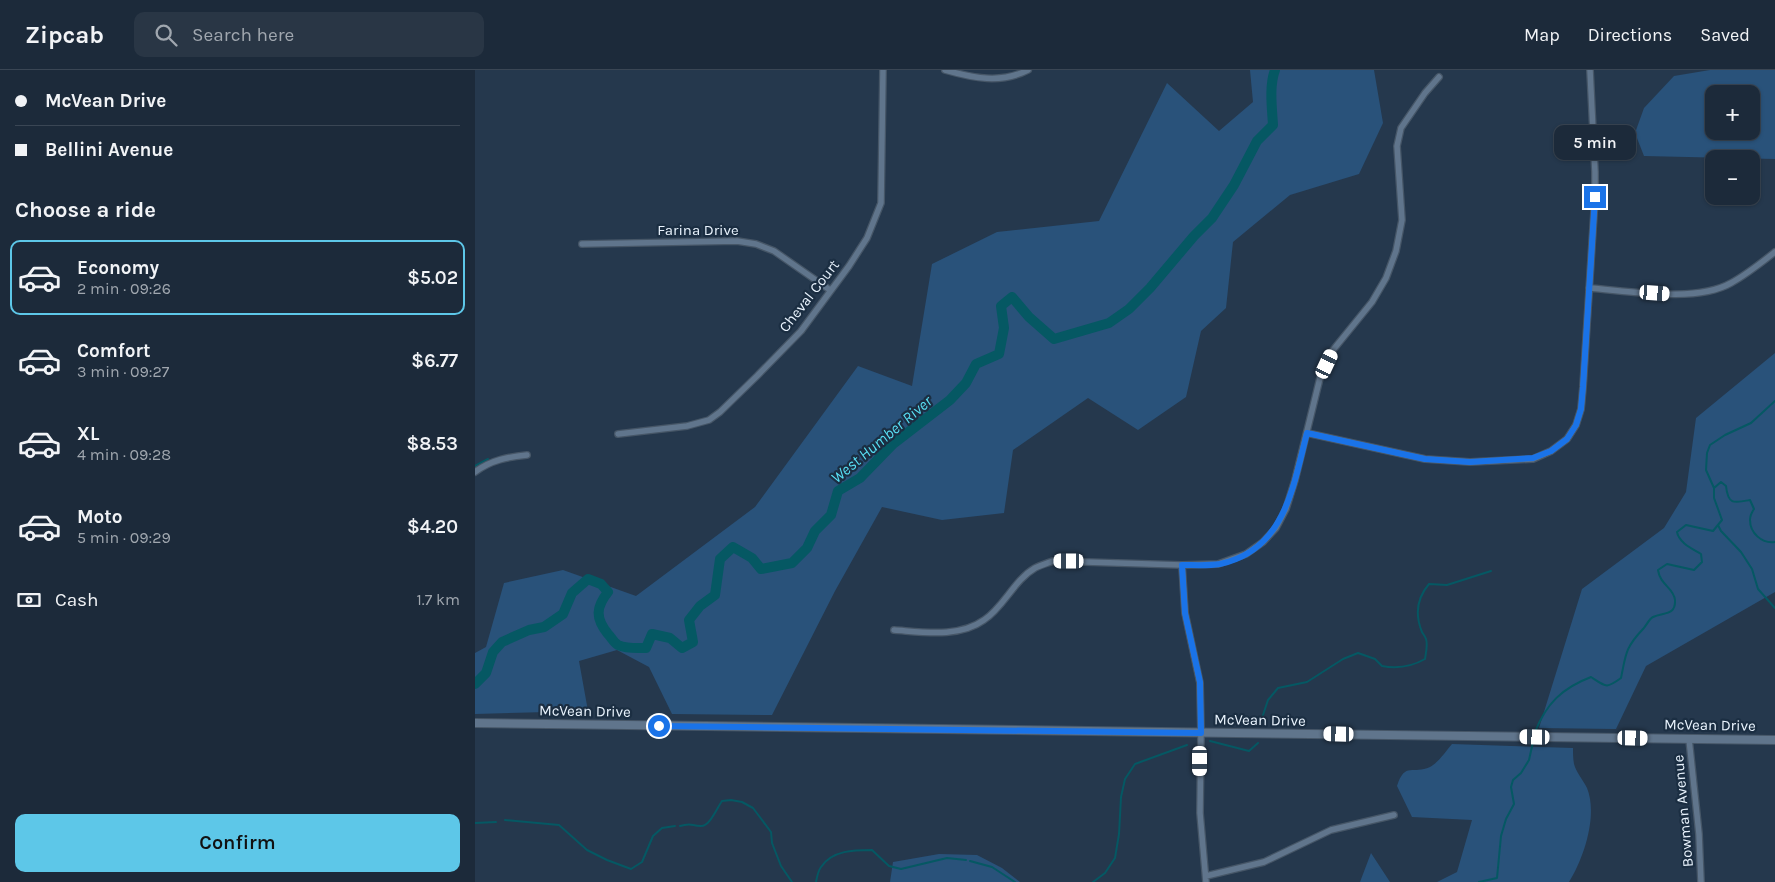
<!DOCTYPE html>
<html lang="en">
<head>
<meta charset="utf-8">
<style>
	body { margin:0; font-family:Karla,sans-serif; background:#293645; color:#f1f3f6; height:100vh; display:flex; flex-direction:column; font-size:19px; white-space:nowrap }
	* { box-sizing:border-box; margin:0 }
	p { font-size:16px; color:#a0a7af }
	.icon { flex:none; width:28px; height:28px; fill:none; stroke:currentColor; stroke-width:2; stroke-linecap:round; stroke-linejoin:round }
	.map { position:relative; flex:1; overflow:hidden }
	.details { display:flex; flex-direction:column; background:#1c2a3a; width:475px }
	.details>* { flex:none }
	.banner { display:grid; align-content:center; height:110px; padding:0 15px; background:#1c2a3a }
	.buttons { position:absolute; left:1230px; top:15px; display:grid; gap:10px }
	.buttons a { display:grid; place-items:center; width:55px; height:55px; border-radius:10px; background:#1c2a3a; box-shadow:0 1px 4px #0004,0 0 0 1px #3a4654; font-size:25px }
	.end { position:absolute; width:22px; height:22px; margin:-11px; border:6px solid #1a73e8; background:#fff; box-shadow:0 0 0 2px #fff }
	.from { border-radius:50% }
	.bubble { position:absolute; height:35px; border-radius:10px; background:#1c2a3a; box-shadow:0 1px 4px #0004,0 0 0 1px #3a4654; font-size:16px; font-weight:600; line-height:35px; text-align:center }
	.car { position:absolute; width:15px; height:30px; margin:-15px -8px; border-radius:6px; box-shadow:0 0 4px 1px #0007; background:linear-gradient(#fff 24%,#345 0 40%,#fff 0 76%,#345 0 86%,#fff 0) }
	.banner b { display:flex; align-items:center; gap:18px; height:48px; font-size:19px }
	.banner b+b { border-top:1px solid #3a4654 }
	.banner i { width:12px; height:12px; background:#f1f3f6 }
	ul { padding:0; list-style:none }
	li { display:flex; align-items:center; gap:15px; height:75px; margin:0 10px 8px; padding:0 5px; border:2px solid transparent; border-radius:10px }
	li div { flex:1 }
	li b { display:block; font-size:19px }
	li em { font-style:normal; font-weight:600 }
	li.active { border-color:#5dc7e8 }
	li>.icon { width:45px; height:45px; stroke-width:1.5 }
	h2 { padding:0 15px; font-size:22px; line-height:60px }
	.pay { display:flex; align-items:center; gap:12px; height:55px; padding:0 15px; font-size:19px }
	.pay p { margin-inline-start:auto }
	.button { display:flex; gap:10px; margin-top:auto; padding:10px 15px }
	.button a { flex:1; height:58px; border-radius:10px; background:#5dc7e8; color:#111; font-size:20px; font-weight:600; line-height:58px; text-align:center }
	header { display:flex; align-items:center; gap:30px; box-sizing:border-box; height:70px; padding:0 25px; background:#1c2a3a; border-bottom:1px solid #3a4654 }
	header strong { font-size:24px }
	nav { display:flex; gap:28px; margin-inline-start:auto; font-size:18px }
	.search { width:350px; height:45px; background:#293645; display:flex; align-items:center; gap:12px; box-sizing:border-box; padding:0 18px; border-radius:10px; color:#a0a7af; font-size:19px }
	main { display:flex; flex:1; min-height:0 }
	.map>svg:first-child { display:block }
	.green { fill:#29527a; fill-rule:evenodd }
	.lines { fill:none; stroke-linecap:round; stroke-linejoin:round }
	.stream { stroke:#055863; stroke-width:2 }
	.river { stroke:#055863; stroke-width:10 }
	.street-casing { stroke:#465667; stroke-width:8 }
	.secondary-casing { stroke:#465667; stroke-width:10 }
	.street { stroke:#60758c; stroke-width:5.5 }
	.secondary { stroke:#60758c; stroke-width:8 }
	.route { stroke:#1a73e8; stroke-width:6 }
	.labels { text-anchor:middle; stroke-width:4.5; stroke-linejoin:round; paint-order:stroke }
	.street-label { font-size:15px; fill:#eaf4fe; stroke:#1b2e42 }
	.water-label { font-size:16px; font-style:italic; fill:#58dff4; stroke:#1b2e42 }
</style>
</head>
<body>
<header>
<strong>Zipcab</strong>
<div class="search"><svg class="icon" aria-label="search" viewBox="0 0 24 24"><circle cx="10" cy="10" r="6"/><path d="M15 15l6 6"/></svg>Search here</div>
<nav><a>Map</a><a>Directions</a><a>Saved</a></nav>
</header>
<main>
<section class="details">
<div class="banner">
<b><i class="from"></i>McVean Drive</b>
<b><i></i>Bellini Avenue</b>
</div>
<h2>Choose a ride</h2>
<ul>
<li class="active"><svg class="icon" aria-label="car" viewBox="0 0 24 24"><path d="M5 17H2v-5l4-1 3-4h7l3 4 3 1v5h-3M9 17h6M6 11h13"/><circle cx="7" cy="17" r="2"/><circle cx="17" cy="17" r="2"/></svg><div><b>Economy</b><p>2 min · 09:26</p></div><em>$5.02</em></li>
<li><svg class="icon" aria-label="car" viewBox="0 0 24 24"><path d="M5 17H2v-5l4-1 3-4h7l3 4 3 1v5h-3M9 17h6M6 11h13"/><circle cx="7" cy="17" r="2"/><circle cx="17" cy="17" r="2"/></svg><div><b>Comfort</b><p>3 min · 09:27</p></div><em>$6.77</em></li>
<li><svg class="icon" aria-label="car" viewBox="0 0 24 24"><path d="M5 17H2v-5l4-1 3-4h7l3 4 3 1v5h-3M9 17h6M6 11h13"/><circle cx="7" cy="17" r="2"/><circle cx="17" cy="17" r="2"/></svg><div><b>XL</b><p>4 min · 09:28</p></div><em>$8.53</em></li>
<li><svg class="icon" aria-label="car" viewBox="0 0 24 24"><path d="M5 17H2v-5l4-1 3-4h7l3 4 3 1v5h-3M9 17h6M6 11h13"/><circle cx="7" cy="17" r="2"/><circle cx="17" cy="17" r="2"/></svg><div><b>Moto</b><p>5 min · 09:29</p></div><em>$4.20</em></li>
</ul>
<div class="pay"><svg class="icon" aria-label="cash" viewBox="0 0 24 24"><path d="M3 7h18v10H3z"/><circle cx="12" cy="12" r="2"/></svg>Cash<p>1.7 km</p></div>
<div class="button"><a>Confirm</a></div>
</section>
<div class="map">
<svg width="1300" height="812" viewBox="0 0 1300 812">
	<rect width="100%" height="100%" fill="#25384d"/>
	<path class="green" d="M775,0H899L908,53L884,104L815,125L758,172L751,238L726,261L711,327L663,360L613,328L538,380L529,443L467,450L407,437L360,521L297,645L197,644L174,597L142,580L104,591L113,641L0,644V583L11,577L29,513L88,500L161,526L280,437L383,296L437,316L457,194L522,162L624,151L692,13L744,61L778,32Z
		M1235,0H1300V89L1169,86L1160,63L1169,38L1199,6ZM1239,24H1276V61H1239Z
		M1300,283V522L1171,596L1141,659L1064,658L1107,519L1189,458L1211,422L1221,348Z
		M977,674L1098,678C1098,683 1098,689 1099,694C1101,702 1108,710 1112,718C1123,745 1109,788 1094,812H962L982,802L997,750L937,747L922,716C930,691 938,705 955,697C963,693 971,681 977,674Z
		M896,783L915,812H885Z
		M464,784L502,785L527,798L545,812H415L418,792Z"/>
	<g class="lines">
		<path class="stream" d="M0,396L13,389
			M1239,418L1246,412L1251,416C1253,435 1259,433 1275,430L1279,439C1277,442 1275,447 1275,450C1275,463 1287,474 1300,472
			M1243,455L1246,461L1266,482L1277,499L1283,519L1300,538
			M786,651L793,630L803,618L832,612L868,589L883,583L900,589L907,596C923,599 936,597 950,589C951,582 953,575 951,569C950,566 948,564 947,562C940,545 942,528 954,514L972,515L1016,501
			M1060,662C1071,634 1087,618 1116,607C1131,617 1131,619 1146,608C1151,584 1150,578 1168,559C1171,556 1174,549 1178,547C1188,542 1201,546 1200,530C1199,518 1185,515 1183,500L1192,494L1219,500L1227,492L1226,484C1218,479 1204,473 1202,462L1211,455L1238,461L1247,450L1239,428V418L1231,400L1232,383L1235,375L1250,365L1276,353L1300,331
			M735,671L774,681L783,673
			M30,750L84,755L112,780L132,790L156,799L167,792L178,766L187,758L200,756
			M0,753L21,752
			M205,756C217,752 216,756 226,756C235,756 242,738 247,731L256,730L267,732L278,738L296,762L297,773L306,796L317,812
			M495,791L517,797L540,812
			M341,812C342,807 343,801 346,797C357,780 380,780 397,780L414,796L426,799L472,788L491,790
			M618,812L630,803L640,788L644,764L646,727L650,709L660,694L712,675
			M1004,812L1022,808L1026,766L1031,749L1039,734L1036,717L1038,710L1046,703L1054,690L1058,672"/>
		<path class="river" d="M0,614L11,603L18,582L27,572L54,560L69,557L88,544L97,523L113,509L126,514L133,522C121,537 120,548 133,564C136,567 139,573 143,575C152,579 162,578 171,578L177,564L195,568L207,578L218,572L214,550L225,536L240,525L245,489L258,477L277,488L286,499L317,493L332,478L340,461L356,445L363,421L385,408L418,374L475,330L491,313L501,294L524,284L529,258L526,236L537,227L554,247L579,269L634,253L654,239L675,218L719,166L737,148L759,115L782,71L798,55C797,38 794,16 800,0"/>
		<defs>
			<path id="street" d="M470,0C498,8 526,14 553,0
				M107,174L262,171L281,174L299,181L355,220
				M1114,218C1154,221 1221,233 1256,213C1271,205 1286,193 1300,182
				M832,363L950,389L995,392L1058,389L1076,381L1092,369L1101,355L1106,339L1108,317L1120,127V102L1115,0
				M143,364L212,356L234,350L245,342L282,306L326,261L374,196L392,168L406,133L408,0
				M0,402C16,390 33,387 52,385
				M707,495L710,543L725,613L726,663L725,743L731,812
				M419,560C448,562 484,568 509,550C529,537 539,510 560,498C566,495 573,493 578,491L707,495L743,494L771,484L788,472L801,458L811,439L820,410L845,308L858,280L897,232L911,208L921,181L927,150L922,76L926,58L950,23L964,7
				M1214,669L1224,764L1226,812
				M731,806L789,792L856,760L919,745"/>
			<path id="secondary" d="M0,653L1300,670"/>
		</defs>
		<use href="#street" class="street-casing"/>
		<use href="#secondary" class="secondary-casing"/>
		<use href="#street" class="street"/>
		<use href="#secondary" class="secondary"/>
	</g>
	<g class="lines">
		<path class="route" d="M184,656L726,663L725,612L710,543L707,495C719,495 733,496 745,494C810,480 818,417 832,363L950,389L995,392L1058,388L1076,381L1092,369L1101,355L1106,339L1108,317L1120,127"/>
	</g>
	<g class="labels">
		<g class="street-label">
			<text x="223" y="165">Farina Drive</text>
			<text transform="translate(334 226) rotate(-52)" y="5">Cheval Court</text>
			<text transform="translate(110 641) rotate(1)" y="5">McVean Drive</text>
			<text transform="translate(785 650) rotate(1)" y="5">McVean Drive</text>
			<text transform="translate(1235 655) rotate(1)" y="5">McVean Drive</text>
			<text transform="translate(1208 741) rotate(-95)" y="5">Bowman Avenue</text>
		</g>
		<g class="water-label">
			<text transform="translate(406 369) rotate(-40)" y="6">West Humber River</text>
		</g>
	</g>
</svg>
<div class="buttons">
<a>+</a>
<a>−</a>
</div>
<i class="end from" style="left:184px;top:656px"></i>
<i class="end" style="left:1120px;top:127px"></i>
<div class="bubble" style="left:1079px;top:55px;width:82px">5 min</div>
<i class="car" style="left:1180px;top:223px;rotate:94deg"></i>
<i class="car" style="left:852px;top:294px;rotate:25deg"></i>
<i class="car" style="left:594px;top:491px;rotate:270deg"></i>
<i class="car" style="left:864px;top:664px;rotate:271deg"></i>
<i class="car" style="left:1060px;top:667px;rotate:271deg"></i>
<i class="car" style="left:1158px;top:668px;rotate:91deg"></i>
<i class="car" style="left:725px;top:691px;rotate:180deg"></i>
</div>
</main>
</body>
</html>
